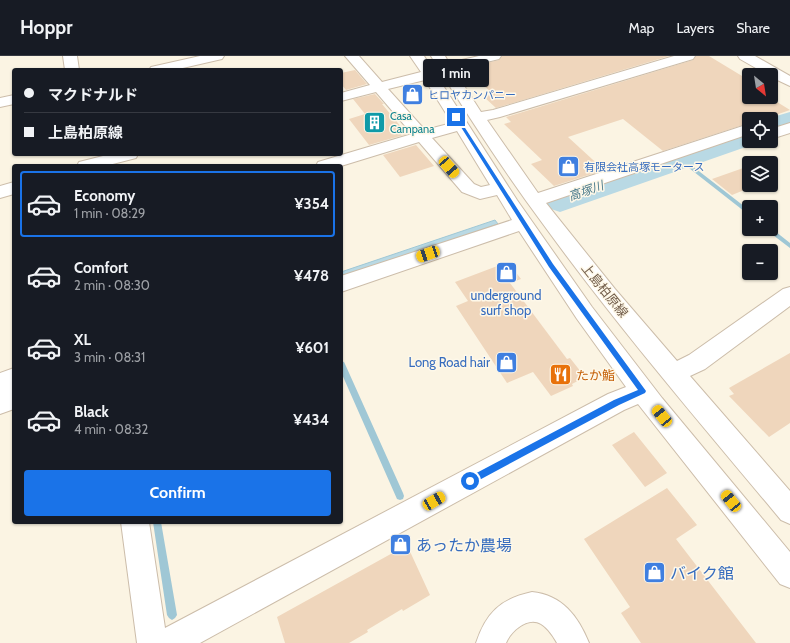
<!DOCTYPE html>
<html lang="en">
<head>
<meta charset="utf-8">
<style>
	body { margin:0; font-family:Cabin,"Noto Sans JP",sans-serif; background:#242831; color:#f1f3f6; height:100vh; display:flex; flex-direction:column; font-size:15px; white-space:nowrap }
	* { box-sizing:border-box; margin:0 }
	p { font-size:13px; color:#9ea1a6 }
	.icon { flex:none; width:22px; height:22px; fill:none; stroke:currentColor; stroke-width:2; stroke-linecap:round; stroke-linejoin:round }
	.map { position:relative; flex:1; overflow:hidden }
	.side { position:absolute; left:12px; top:108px; width:331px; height:360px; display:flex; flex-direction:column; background:#171b24; border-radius:4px; box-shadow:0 1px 3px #0004 }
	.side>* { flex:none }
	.banner { position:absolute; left:12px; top:12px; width:331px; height:88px; border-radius:4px; box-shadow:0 1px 3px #0004; display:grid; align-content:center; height:88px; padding:0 12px; background:#171b24 }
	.needle { width:26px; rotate:150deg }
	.controls { position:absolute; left:742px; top:12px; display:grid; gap:8px }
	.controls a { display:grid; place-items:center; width:36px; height:36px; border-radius:4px; background:#171b24; box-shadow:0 1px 3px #0004; font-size:20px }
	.end { position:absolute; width:18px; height:18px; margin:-9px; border:5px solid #1a73e8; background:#fff; box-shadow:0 0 0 2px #fff }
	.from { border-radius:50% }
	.bubble { position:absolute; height:28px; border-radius:4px; background:#171b24; box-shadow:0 1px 3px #0004; font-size:13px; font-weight:700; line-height:28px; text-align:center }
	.car { position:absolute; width:12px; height:24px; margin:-12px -6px; border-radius:5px; box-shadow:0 0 3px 1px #0007; background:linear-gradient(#f5c518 24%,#345 0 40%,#f5c518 0 76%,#345 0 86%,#f5c518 0) }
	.banner b { display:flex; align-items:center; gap:14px; height:38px; font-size:15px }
	.banner b+b { border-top:1px solid #363941 }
	.banner i { width:10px; height:10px; background:#f1f3f6 }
	ul { padding:7px 0 0; list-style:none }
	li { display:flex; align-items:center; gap:12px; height:66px; margin:0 8px 6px; padding:0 4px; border:2px solid transparent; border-radius:4px }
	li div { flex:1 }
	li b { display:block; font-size:15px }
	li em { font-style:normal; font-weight:700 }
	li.active { border-color:#1a73e8 }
	li>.icon { width:36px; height:36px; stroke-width:1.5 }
	.cta { display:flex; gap:8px; margin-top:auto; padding:8px 12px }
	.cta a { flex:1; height:46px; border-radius:4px; background:#1a73e8; color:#fff; font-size:16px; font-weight:700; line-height:46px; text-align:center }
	header { display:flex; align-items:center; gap:24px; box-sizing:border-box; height:56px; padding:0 20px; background:#171b24; border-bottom:1px solid #363941 }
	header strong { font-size:19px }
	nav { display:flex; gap:22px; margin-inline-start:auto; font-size:14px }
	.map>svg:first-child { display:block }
	.water { fill:#b9d9e4; stroke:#9fc7d5 }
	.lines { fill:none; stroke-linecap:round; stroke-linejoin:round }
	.stream { fill:#9fc7d5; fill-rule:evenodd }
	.river { fill:#b9d9e4; fill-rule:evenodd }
	.building { fill:#efd6bc }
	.minor-casing { stroke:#ccbdaa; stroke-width:2 }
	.minor { fill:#fff; fill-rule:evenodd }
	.route { fill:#1a73e8 }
	.labels { text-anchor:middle; stroke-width:3; stroke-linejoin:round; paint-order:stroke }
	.far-shop-label { font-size:11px; fill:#366cbe; stroke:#fef8e9; text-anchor:start }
	.far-culture-label { font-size:11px; fill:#0d838f; stroke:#fef8e9; text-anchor:start }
	.far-water-label { font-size:12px; font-style:italic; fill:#48798b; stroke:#fef8e9 }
	.street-label { font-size:13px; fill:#725d4a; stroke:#fef8e9 }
	.shop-label { font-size:13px; fill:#366cbe; stroke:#fef8e9 }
	.food-label { font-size:13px; fill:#c56008; stroke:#fef8e9; text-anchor:start }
	.near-shop-label { font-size:16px; fill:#366cbe; stroke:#fef8e9; text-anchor:start }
</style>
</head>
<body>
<header>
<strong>Hoppr</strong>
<nav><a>Map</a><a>Layers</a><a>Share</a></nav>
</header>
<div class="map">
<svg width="790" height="587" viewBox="0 0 790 587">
	<rect width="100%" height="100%" fill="#fbf4e3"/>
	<path class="water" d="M495,164L498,168L341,222V216Z"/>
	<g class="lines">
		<path class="stream" d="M680,101L685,104V106H681L678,104V102Z
			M691,109L749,154V159L689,112V110Z
			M771,172L790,187V192L765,173Z
			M341,305L344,306L345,308L403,437L404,440L403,443L400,444L397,443L341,316Z
			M153,466H161L177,559L175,562L172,564L169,562L167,559Z"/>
		<path class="river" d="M790,56V75L771,80V63H766Z
			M749,70V85L760,86L560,156L548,152L543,144L548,136Z"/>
	</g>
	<path class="building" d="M502,0H669L496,52L484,41L493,38L480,26L486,24L471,11L499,4Z
		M696,0H709L747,23L742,24L749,29V41H769L790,54L764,63H749V67L663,95L623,63L568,81L604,114L554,130L531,108L542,104L504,68L511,66L506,61L693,4Z
		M355,14L367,28L346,34L341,28V17Z
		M375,38L384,48H382L407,78L369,89L349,63L365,58L353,43Z
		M416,89L434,110L400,121L383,99Z
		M749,110V132L732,139L712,123Z
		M508,206L521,223L510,227L567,303L570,302L585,321L572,328L573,330L551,340L533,316L507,327L456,250L468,245L455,226Z
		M790,297V367L769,381L729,340L734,338L729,332Z
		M634,376L667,417L645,431L612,389Z
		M667,432L697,469L676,483L756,587H641L621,557L630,551L584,483Z
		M407,489L430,539L403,555L402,553L367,574L368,576L349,587H285L277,561Z"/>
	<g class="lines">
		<defs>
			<path id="minor" d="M63,0H77L79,14H65Z
				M200,0H224L222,3L174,14H149L151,11Z
				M345,0H359L382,26L421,16L410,0H424L517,144L592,251L662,342L790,496V532L780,528L638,348L624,354L200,587H137L121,466H149L165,572L608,338L626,331L577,263L519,175L341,236V220L512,164L497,139L480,143L462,136L419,86L341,110H316L318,106L412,78L376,36L341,45V37L370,29ZM425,24L452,67L425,74L388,33ZM457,75L490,129L481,131L474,128L432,82Z
				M431,0H445L449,7L479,0H501L499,3L454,14L481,56L493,54L674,0H695L693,3L500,61L487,64L538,137L749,68V78L546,147L615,233L677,305L689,299L783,233L790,231V250L705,313L690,320L790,435V468L781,464C700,367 617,270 543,168C503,114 466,57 431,0Z
				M738,0H755L790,20V30L771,21V19H768L740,3Z
				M14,39V48L0,51V42Z
				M790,67V77L771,83V73Z
				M111,98H138L136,102L105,110H77L79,106Z
				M14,126V138L0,142V130Z
				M14,312V353L0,358V317Z
				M532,536C562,539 578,560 589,587H557C553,580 548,572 541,568C528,560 511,575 506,587H476C486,557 500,543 532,536Z"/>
		</defs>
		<use href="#minor" class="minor-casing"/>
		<use href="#minor" class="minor"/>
	</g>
	<path class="route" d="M454,60L458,61L553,208L646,335L645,337L619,349L470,429L466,425L467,422L614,344L638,334L549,211Z"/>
	<defs>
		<symbol id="shop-square" viewBox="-11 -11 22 22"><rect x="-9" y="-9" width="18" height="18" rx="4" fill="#3f7fe0" stroke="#fef8e9"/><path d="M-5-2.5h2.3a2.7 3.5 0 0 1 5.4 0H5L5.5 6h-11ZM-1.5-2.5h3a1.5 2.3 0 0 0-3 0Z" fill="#fff"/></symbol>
		<symbol id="building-square" viewBox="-11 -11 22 22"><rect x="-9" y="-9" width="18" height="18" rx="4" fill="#0f9aa8" stroke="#fef8e9"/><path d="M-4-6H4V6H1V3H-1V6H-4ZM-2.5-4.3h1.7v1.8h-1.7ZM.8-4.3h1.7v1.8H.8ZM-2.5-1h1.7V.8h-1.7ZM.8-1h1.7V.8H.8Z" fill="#fff"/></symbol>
		<symbol id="restaurant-square" viewBox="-11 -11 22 22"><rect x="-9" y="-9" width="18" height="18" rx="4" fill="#e8710a" stroke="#fef8e9"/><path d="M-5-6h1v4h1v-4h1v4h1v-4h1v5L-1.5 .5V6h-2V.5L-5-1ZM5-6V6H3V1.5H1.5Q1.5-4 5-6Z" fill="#fff"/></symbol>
	</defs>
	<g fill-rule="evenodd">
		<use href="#shop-square" x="400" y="26" width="25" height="25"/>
		<use href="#building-square" x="362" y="54" width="25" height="25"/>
		<use href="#shop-square" x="556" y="98" width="25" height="25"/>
		<use href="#shop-square" x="494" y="204" width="25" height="25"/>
		<use href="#shop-square" x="494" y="294" width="25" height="25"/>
		<use href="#restaurant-square" x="548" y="306" width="25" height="25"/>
		<use href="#shop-square" x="388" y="476" width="25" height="25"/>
		<use href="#shop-square" x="642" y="504" width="25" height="25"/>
	</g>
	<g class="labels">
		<g class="far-shop-label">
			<text x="428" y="43">ヒロヤカンパニー</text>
			<text x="584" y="115">有限会社高塚モータース</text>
		</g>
		<g class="far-culture-label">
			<text x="390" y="64">Casa<tspan x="390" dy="13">Campana</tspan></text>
		</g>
		<g class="far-water-label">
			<text transform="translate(586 135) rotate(-19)" y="4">高塚川</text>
		</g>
		<g class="street-label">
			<text transform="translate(605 234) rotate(51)" y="5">上島柏原線</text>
		</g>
		<g class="shop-label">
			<text x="506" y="244">underground<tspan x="506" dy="15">surf shop</tspan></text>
			<text x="490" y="311" text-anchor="end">Long Road hair</text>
		</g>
		<g class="food-label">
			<text x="576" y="324">たか鮨</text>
		</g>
		<g class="near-shop-label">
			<text x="416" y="495">あったか農場</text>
			<text x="670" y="523">バイク館</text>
		</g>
	</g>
</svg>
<div class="controls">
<a><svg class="needle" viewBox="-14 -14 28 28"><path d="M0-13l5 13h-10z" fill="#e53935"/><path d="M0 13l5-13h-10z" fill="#9ea1a6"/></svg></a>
<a><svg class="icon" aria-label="locate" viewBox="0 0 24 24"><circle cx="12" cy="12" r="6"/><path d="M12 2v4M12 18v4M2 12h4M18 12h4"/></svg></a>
<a><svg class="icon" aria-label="layers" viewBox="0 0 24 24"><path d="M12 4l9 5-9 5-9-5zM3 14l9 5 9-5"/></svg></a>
<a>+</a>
<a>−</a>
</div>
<i class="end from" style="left:470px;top:425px"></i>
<i class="end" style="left:456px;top:61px"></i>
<div class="bubble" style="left:423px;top:3px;width:66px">1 min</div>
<i class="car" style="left:449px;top:111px;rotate:139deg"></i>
<i class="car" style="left:428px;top:198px;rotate:251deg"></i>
<i class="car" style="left:662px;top:360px;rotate:321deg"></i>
<i class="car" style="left:434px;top:445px;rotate:60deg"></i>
<i class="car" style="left:731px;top:445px;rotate:321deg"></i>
<div class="banner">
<b><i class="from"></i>マクドナルド</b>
<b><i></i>上島柏原線</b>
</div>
<section class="side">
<ul>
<li class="active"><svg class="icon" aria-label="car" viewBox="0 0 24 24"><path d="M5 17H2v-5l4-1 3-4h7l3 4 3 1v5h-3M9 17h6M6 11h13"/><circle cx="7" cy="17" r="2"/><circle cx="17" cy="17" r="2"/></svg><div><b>Economy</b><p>1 min · 08:29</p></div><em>¥354</em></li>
<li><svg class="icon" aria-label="car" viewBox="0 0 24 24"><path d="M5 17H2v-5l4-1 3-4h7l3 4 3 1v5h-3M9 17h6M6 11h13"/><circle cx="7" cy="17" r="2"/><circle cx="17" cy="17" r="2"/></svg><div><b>Comfort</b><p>2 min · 08:30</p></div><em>¥478</em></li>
<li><svg class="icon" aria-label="car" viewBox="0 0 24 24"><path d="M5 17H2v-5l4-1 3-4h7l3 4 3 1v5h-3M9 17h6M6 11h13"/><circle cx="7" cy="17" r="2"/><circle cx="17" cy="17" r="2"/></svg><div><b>XL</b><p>3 min · 08:31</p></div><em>¥601</em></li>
<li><svg class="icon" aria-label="car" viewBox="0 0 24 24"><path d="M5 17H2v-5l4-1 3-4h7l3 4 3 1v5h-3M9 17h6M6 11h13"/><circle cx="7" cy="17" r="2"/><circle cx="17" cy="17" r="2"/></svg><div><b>Black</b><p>4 min · 08:32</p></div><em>¥434</em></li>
</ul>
<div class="cta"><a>Confirm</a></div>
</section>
</div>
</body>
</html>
